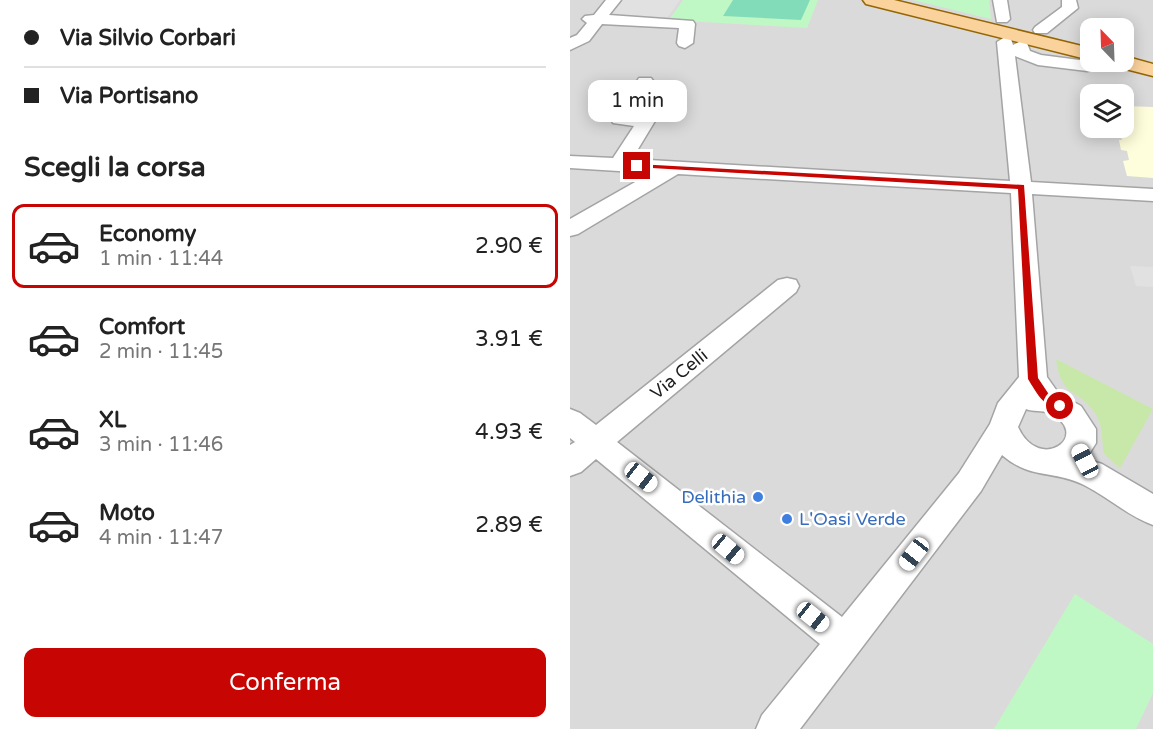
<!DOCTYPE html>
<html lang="it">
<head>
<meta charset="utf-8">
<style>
	body { margin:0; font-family:"Varela Round",sans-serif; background:#f6f6f6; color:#222; height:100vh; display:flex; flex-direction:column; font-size:22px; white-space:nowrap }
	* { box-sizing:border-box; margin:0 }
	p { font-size:20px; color:#767676 }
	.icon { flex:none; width:33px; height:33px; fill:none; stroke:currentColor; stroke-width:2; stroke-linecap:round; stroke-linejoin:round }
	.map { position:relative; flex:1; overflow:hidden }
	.panel { display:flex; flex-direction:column; background:#fff; width:570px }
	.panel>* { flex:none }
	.top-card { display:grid; align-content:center; height:132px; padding:0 24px; background:#fff }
	.needle { width:39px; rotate:337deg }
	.controls { position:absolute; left:510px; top:18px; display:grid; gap:12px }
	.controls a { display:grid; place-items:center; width:54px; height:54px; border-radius:12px; background:#fff; box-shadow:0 3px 15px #0003; font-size:30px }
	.end { position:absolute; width:27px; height:27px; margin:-14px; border:8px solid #c70503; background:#fff; box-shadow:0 0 0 3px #fff }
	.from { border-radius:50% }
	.bubble { position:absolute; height:42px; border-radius:12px; background:#fff; box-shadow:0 3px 15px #0003; font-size:20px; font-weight:600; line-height:42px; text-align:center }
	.car { position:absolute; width:18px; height:36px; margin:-18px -9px; border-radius:8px; box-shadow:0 0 4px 2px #0007; background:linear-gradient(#fff 24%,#345 0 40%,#fff 0 76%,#345 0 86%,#fff 0) }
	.top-card b { display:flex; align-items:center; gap:21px; height:57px; font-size:22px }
	.top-card b+b { border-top:2px solid #e0e0e0 }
	.top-card i { width:15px; height:15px; background:#222 }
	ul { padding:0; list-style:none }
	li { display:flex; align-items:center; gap:18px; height:84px; margin:0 12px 9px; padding:0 12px; border:3px solid transparent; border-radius:12px }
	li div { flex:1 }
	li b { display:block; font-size:22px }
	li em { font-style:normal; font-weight:600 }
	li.on { border-color:#c70503 }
	li>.icon { width:54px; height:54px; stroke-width:1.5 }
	h2 { padding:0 24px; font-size:27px; line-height:72px }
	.button { display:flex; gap:12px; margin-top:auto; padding:12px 24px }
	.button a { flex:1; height:69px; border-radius:12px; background:#c70503; color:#fff; font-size:24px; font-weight:600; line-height:69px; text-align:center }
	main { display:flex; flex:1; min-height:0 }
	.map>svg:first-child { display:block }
	.residential { fill:#dbdada; fill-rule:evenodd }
	.education { fill:#fefedc }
	.grass { fill:#c8e8a9 }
	.park { fill:#c0f8c5 }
	.pitch { fill:#82dcba }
	.parking { fill:#e1e1e1 }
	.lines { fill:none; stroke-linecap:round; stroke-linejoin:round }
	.minor-casing { stroke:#a4a4a4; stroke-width:3 }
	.major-casing { stroke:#946503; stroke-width:3 }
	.minor { fill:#fff; fill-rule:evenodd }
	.major { fill:#fad29c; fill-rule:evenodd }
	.route { fill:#c70503 }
	.shop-dot { fill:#3f7fe0; stroke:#fff; stroke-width:2 }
	.labels { text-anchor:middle; stroke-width:5; stroke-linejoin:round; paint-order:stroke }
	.street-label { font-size:18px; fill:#1d1d1d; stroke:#fff }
	.shop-label { font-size:18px; fill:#366cbe; stroke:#fff; text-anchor:end }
</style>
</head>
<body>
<main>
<section class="panel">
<div class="top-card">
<b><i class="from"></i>Via Silvio Corbari</b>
<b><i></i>Via Portisano</b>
</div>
<h2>Scegli la corsa</h2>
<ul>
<li class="on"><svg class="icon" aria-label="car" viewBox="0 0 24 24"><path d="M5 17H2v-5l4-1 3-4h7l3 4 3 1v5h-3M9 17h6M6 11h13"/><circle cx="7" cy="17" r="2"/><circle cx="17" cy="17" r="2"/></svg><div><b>Economy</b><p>1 min · 11:44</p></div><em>2.90 €</em></li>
<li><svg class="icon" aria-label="car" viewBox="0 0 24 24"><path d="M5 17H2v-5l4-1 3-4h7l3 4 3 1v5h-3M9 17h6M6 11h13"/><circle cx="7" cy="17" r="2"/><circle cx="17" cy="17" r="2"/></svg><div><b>Comfort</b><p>2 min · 11:45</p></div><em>3.91 €</em></li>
<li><svg class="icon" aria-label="car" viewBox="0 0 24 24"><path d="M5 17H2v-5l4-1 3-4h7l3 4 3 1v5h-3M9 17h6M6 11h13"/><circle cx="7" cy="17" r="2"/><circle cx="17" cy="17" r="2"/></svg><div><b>XL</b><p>3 min · 11:46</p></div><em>4.93 €</em></li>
<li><svg class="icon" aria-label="car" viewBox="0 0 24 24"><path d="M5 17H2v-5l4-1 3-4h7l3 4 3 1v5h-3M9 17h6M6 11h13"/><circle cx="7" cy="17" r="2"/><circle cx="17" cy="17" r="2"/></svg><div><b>Moto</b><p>4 min · 11:47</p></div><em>2.89 €</em></li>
</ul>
<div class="button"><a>Conferma</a></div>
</section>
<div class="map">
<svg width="583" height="729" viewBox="0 0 583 729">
	<rect width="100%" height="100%" fill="#eeebe3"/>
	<path class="residential" d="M0,0H583V729H0ZM520,28H554V62H520ZM520,94H554V128H520Z"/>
	<path class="education" d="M554,106L583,107V178L557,176L553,161L559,160L557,151L551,150L549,140H552L549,128H554Z"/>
	<path class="grass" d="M486,359L583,409L550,468L534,454C531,440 534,426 525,413C507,387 491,398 486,359Z"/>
	<path class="park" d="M113,0H248L237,28L99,20Z
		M343,0H419L421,19Z
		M505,594L583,644V693L566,729H424Z"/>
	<path class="pitch" d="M163,0H240L231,20L153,16Z"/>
	<path class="parking" d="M51,0H110L96,20L37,17Z
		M560,266L583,267V287L566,286Z"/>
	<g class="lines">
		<defs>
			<path id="minor" d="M36,0H51L39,15L123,21L125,24L123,43L115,48L109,46L107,43L109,28L32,24L19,41L0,50V38L7,35L17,23L12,19L15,16L24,15Z
				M423,0H437L440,19L437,22H427Z
				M492,0H506L508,8L477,33H465L463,30L465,27L492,7Z
				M435,37L441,39L443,45L451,41L457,43L460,51L471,55L517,61L523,62L526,66L523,70L517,71L468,65L445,56L461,182L583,189V201L462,194L477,377L489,394L511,406L526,429V443L516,459L532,464L583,494V525C558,516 538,497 514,485C484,470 461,480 432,455L411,491L230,729H186L192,715L250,644L26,459L11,472L0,476V445L5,442L0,438V409L10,413L26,425L208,280L217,278L226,280L229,286L226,292L47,442L272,617L389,473L420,424L428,403L449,377L441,193L108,174L8,234L0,236V219L81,173L0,168V156L43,158L64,126L43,123L41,119L69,78H81L84,82L62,114L83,117L85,121L62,159L440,181L427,42ZM456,409C463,412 472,410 479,413C524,434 470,475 448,427Z"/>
			<path id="major" d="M293,0H324L520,48V60L296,4Z
				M554,56L583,64V76L544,66L541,62H554Z"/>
		</defs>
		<use href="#minor" class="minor-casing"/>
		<use href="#major" class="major-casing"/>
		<use href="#minor" class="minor"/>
		<use href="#major" class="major"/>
	</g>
	<path class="route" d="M67,164L454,185L468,378L482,399L494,403V408C476,412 466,392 458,379L448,189L64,167Z"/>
	<g class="shop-dot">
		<circle cx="188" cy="497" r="6"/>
		<circle cx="217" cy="519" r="6"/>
	</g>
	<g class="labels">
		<g class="street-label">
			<text transform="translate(109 374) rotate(-39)" y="6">Via Celli</text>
		</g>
		<g class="shop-label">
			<text x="176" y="503">Delithia</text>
			<text x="229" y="525" text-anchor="start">L'Oasi Verde</text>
		</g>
	</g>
</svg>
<div class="controls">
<a><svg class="needle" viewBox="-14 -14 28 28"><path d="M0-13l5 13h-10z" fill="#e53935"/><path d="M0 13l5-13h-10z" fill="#767676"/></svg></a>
<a><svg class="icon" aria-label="layers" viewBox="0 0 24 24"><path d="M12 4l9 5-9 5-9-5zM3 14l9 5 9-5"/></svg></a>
</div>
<i class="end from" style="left:490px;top:406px"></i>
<i class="end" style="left:67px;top:166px"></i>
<div class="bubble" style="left:18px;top:80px;width:99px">1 min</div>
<i class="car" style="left:515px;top:461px;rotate:332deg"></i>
<i class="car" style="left:71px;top:477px;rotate:128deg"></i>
<i class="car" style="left:158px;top:549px;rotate:130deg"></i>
<i class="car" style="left:344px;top:554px;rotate:218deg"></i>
<i class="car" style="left:243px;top:617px;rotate:129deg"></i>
</div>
</main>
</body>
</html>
